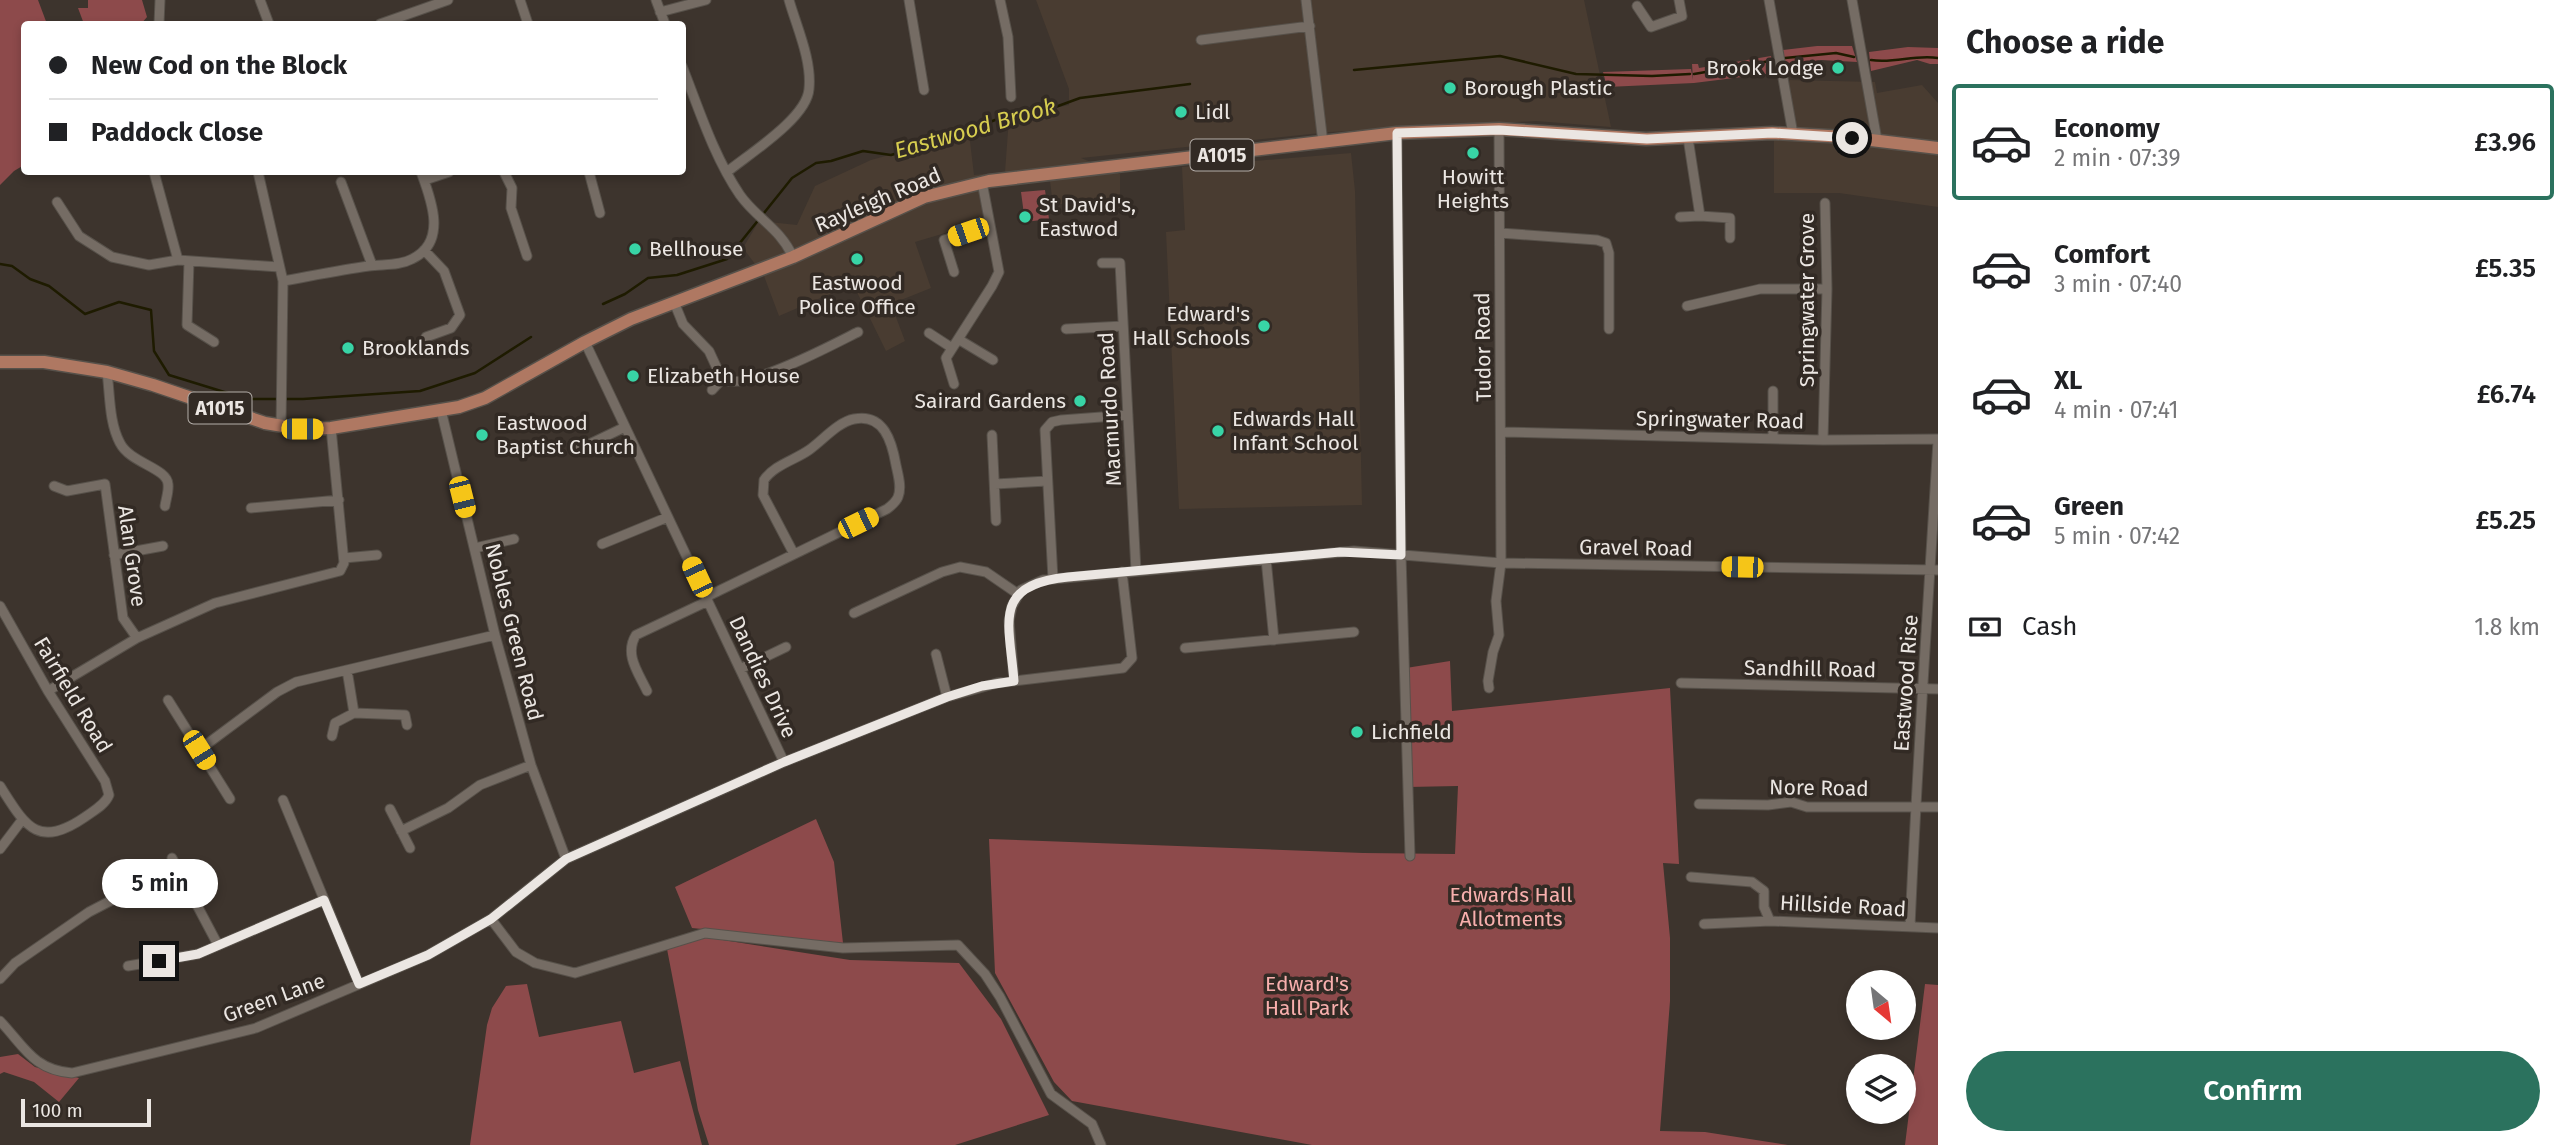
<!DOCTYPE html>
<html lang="en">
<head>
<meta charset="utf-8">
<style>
	body { margin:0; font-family:"Fira Sans",sans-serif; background:#f6f6f6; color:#202124; height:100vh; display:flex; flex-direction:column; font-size:26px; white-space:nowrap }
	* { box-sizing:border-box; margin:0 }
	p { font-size:23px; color:#757577 }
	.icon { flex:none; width:38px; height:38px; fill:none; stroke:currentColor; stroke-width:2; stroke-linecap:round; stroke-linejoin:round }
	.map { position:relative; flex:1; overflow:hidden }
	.details { display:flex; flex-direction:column; background:#fff; width:630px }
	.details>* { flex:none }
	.banner { position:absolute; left:21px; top:21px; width:665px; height:154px; border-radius:7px; box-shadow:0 4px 10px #0003; display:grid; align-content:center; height:154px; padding:0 28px; background:#fff }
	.needle { width:46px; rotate:151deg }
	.controls { position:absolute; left:1846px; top:970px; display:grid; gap:14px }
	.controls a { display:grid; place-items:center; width:70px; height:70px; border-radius:50%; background:#fff; box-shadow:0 4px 10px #0003; font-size:35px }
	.scale { position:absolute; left:21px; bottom:18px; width:130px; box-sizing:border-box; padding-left:7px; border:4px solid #ebe6e2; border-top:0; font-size:19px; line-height:24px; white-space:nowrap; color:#ebe6e2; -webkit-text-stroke:5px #322a24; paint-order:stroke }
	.end { position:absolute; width:32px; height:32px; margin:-16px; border:9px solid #ebe6e2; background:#111; box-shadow:0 0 0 4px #111 }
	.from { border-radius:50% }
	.bubble { position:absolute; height:49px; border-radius:24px; background:#fff; box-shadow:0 4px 10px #0003; font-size:23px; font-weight:600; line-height:49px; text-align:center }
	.car { position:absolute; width:21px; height:42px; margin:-21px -10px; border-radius:9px; box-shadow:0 0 5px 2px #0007; background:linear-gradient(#f5c518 24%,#345 0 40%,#f5c518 0 76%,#345 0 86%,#f5c518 0) }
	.banner b { display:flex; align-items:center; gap:24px; height:66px; font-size:26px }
	.banner b+b { border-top:2px solid #e0e0e0 }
	.banner i { width:18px; height:18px; background:#202124 }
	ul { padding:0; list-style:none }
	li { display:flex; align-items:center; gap:21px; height:116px; margin:0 14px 10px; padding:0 14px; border:4px solid transparent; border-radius:7px }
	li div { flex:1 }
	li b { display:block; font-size:26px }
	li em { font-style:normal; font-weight:600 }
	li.current { border-color:#2b725e }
	li>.icon { width:63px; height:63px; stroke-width:1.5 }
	h2 { padding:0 28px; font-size:32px; line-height:84px }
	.pay { display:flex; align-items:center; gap:18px; height:77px; padding:0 28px; font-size:26px }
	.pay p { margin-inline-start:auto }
	.cta { display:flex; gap:14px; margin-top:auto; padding:14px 28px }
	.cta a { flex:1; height:80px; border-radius:42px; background:#2b725e; color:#fff; font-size:28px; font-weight:600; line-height:80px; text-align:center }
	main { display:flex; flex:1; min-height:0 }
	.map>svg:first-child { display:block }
	.built { fill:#493c31 }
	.green { fill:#8d4a4b }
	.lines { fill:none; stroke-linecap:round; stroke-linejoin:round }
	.stream { stroke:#1e1b00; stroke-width:2.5 }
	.minor-casing { stroke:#57514a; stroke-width:11 }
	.major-casing { stroke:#57514a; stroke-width:15 }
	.minor { stroke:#756c64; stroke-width:9 }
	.major { stroke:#af7862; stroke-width:12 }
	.route { stroke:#ebe6e2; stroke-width:9 }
	.poi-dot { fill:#38d4a6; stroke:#322a24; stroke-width:2.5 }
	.labels { text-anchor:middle; stroke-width:7; stroke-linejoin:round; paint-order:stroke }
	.shield { fill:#322a24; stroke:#b4aea9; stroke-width:2 }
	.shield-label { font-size:19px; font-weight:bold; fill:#ebe6e2 }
	.poi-label { font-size:21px; fill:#ebe6e2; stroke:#322a24; text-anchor:start }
	.street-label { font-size:21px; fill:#ebe6e2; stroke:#322a24 }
	.park-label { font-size:21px; fill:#f8afad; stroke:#322a24 }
	.water-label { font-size:23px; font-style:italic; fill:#d7cd4f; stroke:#322a24 }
</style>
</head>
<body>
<main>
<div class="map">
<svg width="1938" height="1145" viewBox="0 0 1938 1145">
	<rect width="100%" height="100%" fill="#3d342d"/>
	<path class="built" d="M1036,0H1584L1611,127L1536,121L1330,132L1081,158L1120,174V197L1053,205L1050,181L984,189L989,220L915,242L931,288L891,304L905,341L886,351L853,284L779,316L764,276L743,248L759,221L797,225L815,186L871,160L969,133L974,175L1005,172L1009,118L1069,105V89Z
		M1788,80L1875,82L1877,93L1922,85L1938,103V207L1839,193H1774V137L1797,135Z
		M1351,153L1355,191L1362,505L1179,509L1166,232L1185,230L1182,167Z"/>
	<path class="green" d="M0,0H38L47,24H24V165L14,171L0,185Z
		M88,0H142L147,17L141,24H84L78,8H88Z
		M1817,46H1852L1857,62L1821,60L1785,65L1783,50Z
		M1908,47L1938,48V64H1930L1917,60L1871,71L1869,52Z
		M1771,56L1774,73L1694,83L1607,87L1603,72L1691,69L1693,80L1692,64H1698L1699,68Z
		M1045,190L1049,219L1025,222L1021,192Z
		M1450,661L1452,711L1670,688L1679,864L1663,863L1670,938V1001L1660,1131L1705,1132L1788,1145H1312L1072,1101L1054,1082L995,973L989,839L1363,853L1455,854L1458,786L1408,787L1406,668Z
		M816,819L834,862L843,943L692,928L675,887Z
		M704,937L850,960L959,963L1001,1019L1049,1115L955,1145H709L698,1110L667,949Z
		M527,984L539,1037L621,1021L634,1073L680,1061L702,1145H470L487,1025L492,1008L506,986Z
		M1925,984L1938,985V1145H1905Z
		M18,1054L35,1067L79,1078L59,1102L34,1082L4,1072L0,1074V1057Z"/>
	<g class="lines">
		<path class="stream" d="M1785,58L1836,53L1854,57
			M1871,60C1894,64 1915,54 1938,58
			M1354,70L1500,56L1576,74L1652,76L1690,74
			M1694,74L1770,61
			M0,264L12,266L30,279L49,286L85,314L119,302L151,310L154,351L169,375L247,399H303L420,391L475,373L531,337
			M603,304L625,294L648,278L677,275L727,259L792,178L816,163L831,161L863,151L891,155L949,138L995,120L1050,109L1080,98L1190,84"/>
		<defs>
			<path id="minor" d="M260,0L269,24
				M520,0L528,24
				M656,0L665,24
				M909,0L924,90
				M1000,0L1008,37L1011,97
				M1306,0L1323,143
				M1769,0L1793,134
				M1852,0L1877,140
				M1637,6L1651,27L1682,16L1679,0
				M660,12L706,0
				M159,24L160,0
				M380,24L448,0
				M1201,40L1310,26
				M682,66C699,109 714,157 740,195C757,219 780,228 793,257
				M1499,129L1501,563L1938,570
				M1397,133L1401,555L1410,856
				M1688,138L1700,216L1730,218V238
				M154,172L178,260
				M258,172L283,281L281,427
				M504,172L512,188L511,208L527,256
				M589,172L600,213
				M727,172C749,154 807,118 809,89C812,60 797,28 789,0
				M425,180L449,172
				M341,182L372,265
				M57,202L79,236L112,257L149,265L178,260L279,267
				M1680,217L1700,216
				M1500,233L1597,240L1606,243L1609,253V329
				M424,250L444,271L460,315L451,328L426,337
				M189,261L187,325L214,342
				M1102,263H1120L1136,571
				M954,272L944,240L989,226
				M283,281C311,276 340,270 369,266C383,264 399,266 412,259C448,242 431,199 421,172
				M674,302L683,324L709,351L722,379C743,393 834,344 858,332
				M1687,306L1760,289H1827
				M1066,329L1123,326
				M929,333L952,348
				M958,339L993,360
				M585,342L784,762
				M107,372C110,394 109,423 120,443C130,463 167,468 168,484C169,491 166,499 165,506
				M954,384L946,358L992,286L999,272L982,182
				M712,390L722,379
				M441,410L495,635L531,765L566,859
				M1502,432L1823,440L1938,439
				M992,435L996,521
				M1773,439V391
				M1823,440L1827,289L1825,203
				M577,450L625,427
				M995,484L1047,481
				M54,486L67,491L105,484L123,618L137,638
				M251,508L339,500
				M602,544L668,517
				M475,548L514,539
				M114,555L163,546
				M344,558L377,555
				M1266,559L1274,640
				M1053,579L1045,430L1052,422L1061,420L1128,415
				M706,597L887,509C891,506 896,502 898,497C902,487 898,475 896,465C892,442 884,413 854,419C838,422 823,440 809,450C795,460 774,465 764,480L763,495L794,554
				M0,606L48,691L105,781L109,795C105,805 93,811 85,817C37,850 25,825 0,786
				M854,613L942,572L960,567L986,572L1018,594
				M1185,648L1354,632
				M936,654L947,697
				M740,669L786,647
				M347,670L354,713L405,715L407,725
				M1014,681L1009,621L1012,606L1021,590L1043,580L1354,551L1501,563L1496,601L1499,635L1493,652L1488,681L1489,688
				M1681,683L1938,689
				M48,691L137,638L215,603L340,571L344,563L331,428
				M647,691C638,672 624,654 636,635L708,601
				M168,700L230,799
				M332,736L335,723L354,713
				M199,750L277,692L296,682L495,635
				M283,800L359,984
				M1699,804L1768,805L1791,802L1807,807H1938
				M390,809L410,848
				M401,831L448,808L480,785L531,765
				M0,849L22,820
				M172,858L218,945
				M162,875L176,867
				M1691,877L1752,882L1764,891V907L1770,921L1938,928
				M491,919L516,952L535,963L575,973L705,933L843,948L958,945L985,974L1000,997L1051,1094L1092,1124L1101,1145
				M1704,924L1771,921
				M1910,927C1917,765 1928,603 1938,441
				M128,966L198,954L324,900
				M0,979L15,963L89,912L116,898
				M0,1021C24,1046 33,1070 72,1073L256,1028L428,955L491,919L566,859L784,762L947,697L997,683L1123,668L1132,658L1122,572"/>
			<path id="major" d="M0,362H44L107,372L153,385L265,423L301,429L331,428L459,407L485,398L585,342L631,319L793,257L924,197L989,181L1397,133L1499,129L1646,139L1772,133L1846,137L1938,148"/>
		</defs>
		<use href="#minor" class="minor-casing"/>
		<use href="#major" class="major-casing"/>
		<use href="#minor" class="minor"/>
		<use href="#major" class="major"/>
	</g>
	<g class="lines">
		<path class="route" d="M159,961L198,954L324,900L359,984L428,955L491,919L566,859L784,762L947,697L982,686L1014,681C1009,621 992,585 1068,577L1340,552L1401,555L1397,133L1499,130L1647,139L1773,133L1852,138"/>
	</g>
	<g class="poi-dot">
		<circle cx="1838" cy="68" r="7"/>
		<circle cx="1450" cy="88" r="7"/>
		<circle cx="1181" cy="112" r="7"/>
		<circle cx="1473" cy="153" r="7"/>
		<circle cx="1025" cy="217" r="7"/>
		<circle cx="635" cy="249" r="7"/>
		<circle cx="857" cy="259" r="7"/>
		<circle cx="1264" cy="326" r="7"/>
		<circle cx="348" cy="348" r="7"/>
		<circle cx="633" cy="376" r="7"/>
		<circle cx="1080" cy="401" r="7"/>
		<circle cx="1218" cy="431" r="7"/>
		<circle cx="482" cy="435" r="7"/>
		<circle cx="1357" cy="732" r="7"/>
	</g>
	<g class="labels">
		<g class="shield">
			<rect x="1190.5" y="139.5" width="63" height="31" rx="5"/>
			<rect x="188.5" y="392.5" width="63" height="31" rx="5"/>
		</g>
		<g class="shield-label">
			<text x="1222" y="162">A1015</text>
			<text x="220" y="415">A1015</text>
		</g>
		<g class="poi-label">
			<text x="1824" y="75" text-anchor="end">Brook Lodge</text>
			<text x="1464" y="95">Borough Plastic</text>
			<text x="1195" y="119">Lidl</text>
			<text x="1473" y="184" text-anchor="middle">Howitt<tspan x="1473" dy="24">Heights</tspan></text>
			<text x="1039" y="212">St David's,<tspan x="1039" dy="24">Eastwod</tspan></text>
			<text x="649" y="256">Bellhouse</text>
			<text x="857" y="290" text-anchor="middle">Eastwood<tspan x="857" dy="24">Police Office</tspan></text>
			<text x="1250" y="321" text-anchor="end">Edward's<tspan x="1250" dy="24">Hall Schools</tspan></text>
			<text x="362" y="355">Brooklands</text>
			<text x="647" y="383">Elizabeth House</text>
			<text x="1066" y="408" text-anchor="end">Sairard Gardens</text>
			<text x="1232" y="426">Edwards Hall<tspan x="1232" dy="24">Infant School</tspan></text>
			<text x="496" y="430">Eastwood<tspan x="496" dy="24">Baptist Church</tspan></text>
			<text x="1371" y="739">Lichfield</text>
		</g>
		<g class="street-label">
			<text transform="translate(878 200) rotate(-23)" y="7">Rayleigh Road</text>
			<text transform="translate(1807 300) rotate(-90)" y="7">Springwater Grove</text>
			<text transform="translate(1483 347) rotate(-91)" y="7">Tudor Road</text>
			<text transform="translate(1110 409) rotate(-93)" y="7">Macmurdo Road</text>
			<text transform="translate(1720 420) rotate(1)" y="7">Springwater Road</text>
			<text transform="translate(1636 548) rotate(1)" y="7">Gravel Road</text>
			<text transform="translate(132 556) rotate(82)" y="7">Alan Grove</text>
			<text transform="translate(514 632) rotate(76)" y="7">Nobles Green Road</text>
			<text transform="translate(1810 669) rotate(1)" y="7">Sandhill Road</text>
			<text transform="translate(763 677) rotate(65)" y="7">Dandies Drive</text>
			<text transform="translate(1906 683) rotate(-86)" y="7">Eastwood Rise</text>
			<text transform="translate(73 695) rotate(59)" y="7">Fairfield Road</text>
			<text transform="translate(1819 788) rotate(1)" y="7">Nore Road</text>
			<text transform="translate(1843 906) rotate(3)" y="7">Hillside Road</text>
			<text transform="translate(274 998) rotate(-20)" y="7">Green Lane</text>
		</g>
		<g class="park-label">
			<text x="1511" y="902">Edwards Hall<tspan x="1511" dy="24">Allotments</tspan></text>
			<text x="1307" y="991">Edward's<tspan x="1307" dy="24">Hall Park</tspan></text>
		</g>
		<g class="water-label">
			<text transform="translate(975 128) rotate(-16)" y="8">Eastwood Brook</text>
		</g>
	</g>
</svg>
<div class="controls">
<a><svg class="needle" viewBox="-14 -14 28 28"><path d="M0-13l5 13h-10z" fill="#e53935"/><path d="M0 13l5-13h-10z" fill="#757577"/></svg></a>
<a><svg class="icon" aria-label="layers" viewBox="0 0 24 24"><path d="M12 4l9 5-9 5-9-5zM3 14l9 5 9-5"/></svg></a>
</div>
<div class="scale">100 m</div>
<i class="end from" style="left:1852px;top:138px"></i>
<i class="end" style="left:159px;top:961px"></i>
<div class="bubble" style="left:102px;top:859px;width:116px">5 min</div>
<i class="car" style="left:968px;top:232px;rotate:251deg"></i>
<i class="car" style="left:302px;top:429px;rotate:90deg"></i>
<i class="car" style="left:462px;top:497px;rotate:166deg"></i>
<i class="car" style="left:858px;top:523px;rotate:64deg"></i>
<i class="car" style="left:1742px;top:567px;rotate:271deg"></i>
<i class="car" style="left:697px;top:577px;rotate:335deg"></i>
<i class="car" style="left:199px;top:750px;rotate:148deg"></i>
<div class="banner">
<b><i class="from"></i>New Cod on the Block</b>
<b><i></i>Paddock Close</b>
</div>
</div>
<section class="details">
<h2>Choose a ride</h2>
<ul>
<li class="current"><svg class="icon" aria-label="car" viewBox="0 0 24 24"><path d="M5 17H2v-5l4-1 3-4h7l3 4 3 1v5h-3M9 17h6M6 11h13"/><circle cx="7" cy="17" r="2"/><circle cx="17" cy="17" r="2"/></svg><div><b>Economy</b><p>2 min · 07:39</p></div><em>£3.96</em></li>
<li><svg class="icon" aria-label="car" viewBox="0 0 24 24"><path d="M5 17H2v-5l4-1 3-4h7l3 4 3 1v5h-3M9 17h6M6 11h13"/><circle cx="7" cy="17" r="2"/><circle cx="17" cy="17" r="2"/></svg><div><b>Comfort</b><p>3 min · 07:40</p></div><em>£5.35</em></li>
<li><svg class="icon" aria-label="car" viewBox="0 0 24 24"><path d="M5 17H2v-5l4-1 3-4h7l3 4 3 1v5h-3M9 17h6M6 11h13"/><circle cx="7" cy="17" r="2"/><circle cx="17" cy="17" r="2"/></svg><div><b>XL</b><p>4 min · 07:41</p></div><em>£6.74</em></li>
<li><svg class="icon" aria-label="car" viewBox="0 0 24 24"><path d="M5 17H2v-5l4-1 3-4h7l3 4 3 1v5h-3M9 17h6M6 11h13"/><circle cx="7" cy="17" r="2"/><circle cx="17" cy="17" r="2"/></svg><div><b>Green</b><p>5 min · 07:42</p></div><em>£5.25</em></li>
</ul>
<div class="pay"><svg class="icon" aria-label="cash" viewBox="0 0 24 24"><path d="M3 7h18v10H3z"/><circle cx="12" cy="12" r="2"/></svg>Cash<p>1.8 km</p></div>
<div class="cta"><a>Confirm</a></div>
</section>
</main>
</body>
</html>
